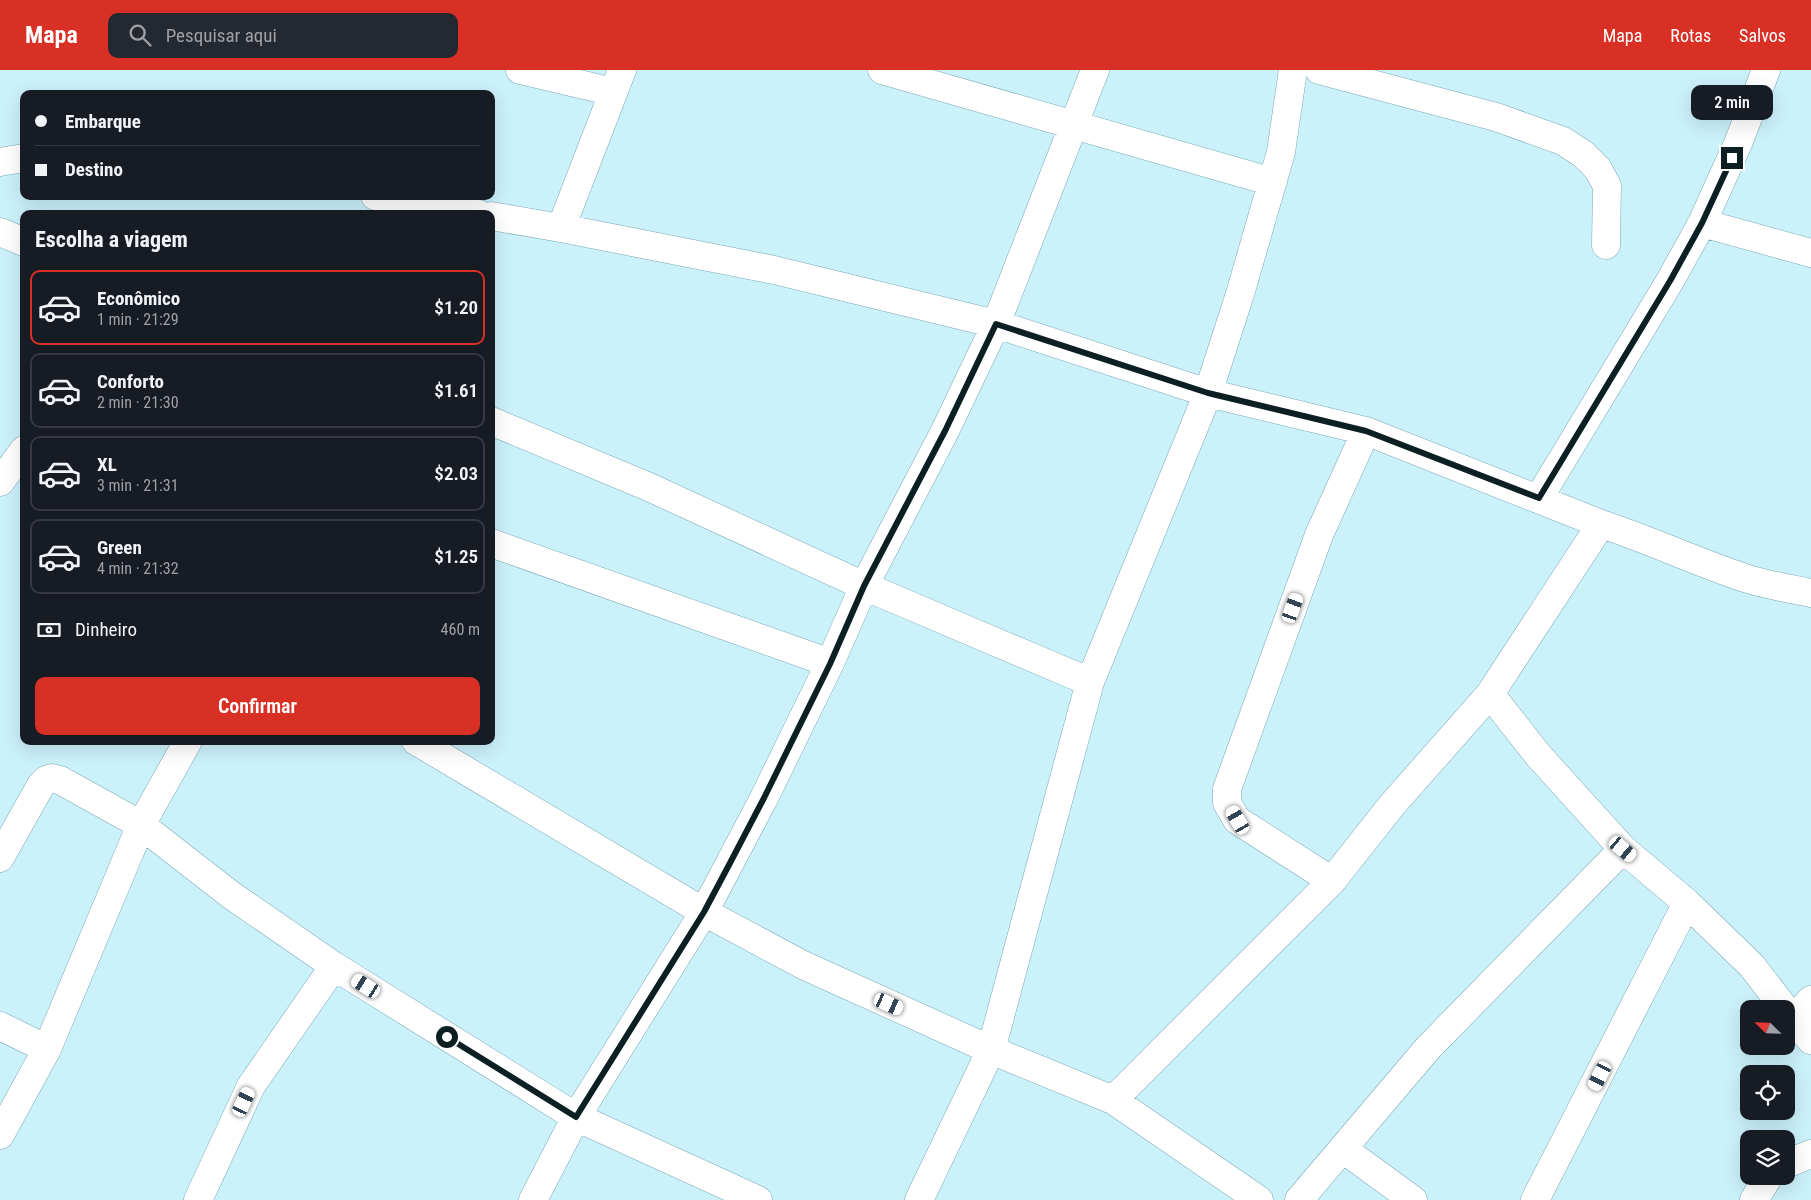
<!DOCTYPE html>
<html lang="pt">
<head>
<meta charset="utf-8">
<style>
	body { margin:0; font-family:"Roboto Condensed",sans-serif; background:#242831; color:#f1f3f6; height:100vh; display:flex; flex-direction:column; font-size:19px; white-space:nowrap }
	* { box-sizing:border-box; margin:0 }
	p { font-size:16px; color:#9ea1a6 }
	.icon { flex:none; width:28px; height:28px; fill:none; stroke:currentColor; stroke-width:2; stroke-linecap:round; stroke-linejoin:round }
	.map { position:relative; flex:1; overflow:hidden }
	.side { position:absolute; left:20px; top:140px; width:475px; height:535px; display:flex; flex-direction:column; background:#171b24; border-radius:10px; box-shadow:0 5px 20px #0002 }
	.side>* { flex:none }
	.hud { position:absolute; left:20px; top:20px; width:475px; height:110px; border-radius:10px; box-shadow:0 5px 20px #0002; display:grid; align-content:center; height:110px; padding:0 15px; background:#171b24 }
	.needle { width:32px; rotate:293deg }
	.controls { position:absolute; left:1740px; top:930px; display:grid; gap:10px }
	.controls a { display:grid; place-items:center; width:55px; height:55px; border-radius:10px; background:#171b24; box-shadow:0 5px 20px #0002; font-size:25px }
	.end { position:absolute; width:22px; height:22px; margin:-11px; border:6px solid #0c1f23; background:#fff; box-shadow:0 0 0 2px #fff }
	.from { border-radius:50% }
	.bubble { position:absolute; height:35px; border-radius:10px; background:#171b24; box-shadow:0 5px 20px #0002; font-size:16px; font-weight:600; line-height:35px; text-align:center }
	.car { position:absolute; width:15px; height:30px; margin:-15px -8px; border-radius:6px; box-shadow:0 0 4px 1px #0007; background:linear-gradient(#fff 24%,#345 0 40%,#fff 0 76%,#345 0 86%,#fff 0) }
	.hud b { display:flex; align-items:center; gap:18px; height:48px; font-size:19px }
	.hud b+b { border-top:1px solid #363941 }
	.hud i { width:12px; height:12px; background:#f1f3f6 }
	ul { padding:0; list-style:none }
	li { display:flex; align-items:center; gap:15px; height:75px; margin:0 10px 8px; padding:0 5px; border:2px solid #363941; border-radius:10px }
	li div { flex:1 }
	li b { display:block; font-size:19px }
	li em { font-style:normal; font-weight:600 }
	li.current { border-color:#d93025 }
	li>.icon { width:45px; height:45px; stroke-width:1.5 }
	h2 { padding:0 15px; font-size:22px; line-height:60px }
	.pay { display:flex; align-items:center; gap:12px; height:55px; padding:0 15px; font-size:19px }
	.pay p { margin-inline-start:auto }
	.primary-button { display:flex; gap:10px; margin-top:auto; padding:10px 15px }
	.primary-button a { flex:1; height:58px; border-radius:10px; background:#d93025; color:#fff; font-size:20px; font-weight:600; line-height:58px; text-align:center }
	header { display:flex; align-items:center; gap:30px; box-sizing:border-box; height:70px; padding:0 25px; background:#d93025; color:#fff }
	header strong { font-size:24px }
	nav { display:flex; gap:28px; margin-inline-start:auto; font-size:18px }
	.search { width:350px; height:45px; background:#242831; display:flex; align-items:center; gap:12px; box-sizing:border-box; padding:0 18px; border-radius:10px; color:#9ea1a6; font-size:19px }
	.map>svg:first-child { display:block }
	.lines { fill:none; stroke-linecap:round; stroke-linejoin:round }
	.minor-casing { stroke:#7ba9b5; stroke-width:29 }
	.minor { stroke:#fff; stroke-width:28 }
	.route { stroke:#0c1f23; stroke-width:6 }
</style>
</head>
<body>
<header>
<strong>Mapa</strong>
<div class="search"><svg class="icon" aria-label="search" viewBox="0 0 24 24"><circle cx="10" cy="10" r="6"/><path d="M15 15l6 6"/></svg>Pesquisar aqui</div>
<nav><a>Mapa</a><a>Rotas</a><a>Salvos</a></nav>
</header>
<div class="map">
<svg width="1811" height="1130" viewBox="0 0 1811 1130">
	<rect width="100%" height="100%" fill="#cbf1fb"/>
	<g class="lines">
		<defs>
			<path id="minor" d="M520,0L613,22
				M882,0L1273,112
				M1319,0L1496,47L1563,71L1583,84L1598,99L1607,116L1606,175
				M0,92L24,88
				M375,126L479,144
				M491,146L561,158L774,200L996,254L1208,323L1366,361L1601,454C1651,470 1698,493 1748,509C1768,515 1790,519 1811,523
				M1702,153L1811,183
				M561,158L622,0
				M0,162L24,172
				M491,351L649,417L864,516L1090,612
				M0,412L24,380
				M1539,428L1670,211L1702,153L1739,71L1766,0
				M491,473L830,593
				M1490,624L1538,685L1623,779L1687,833L1752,896L1785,939
				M416,671L704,842L803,895L991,980L1113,1030L1259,1130
				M0,788L41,715L46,710L52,708L60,710L141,755L231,825L334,896L576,1047L758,1130
				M1332,811L1237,750L1227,733V719L1319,465L1366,361
				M1786,941L1811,970
				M1793,949L1811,930
				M0,956L47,979
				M1113,1030L1332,811L1392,735L1490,624L1601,454
				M0,1065L47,979L141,755L188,671
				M1343,1079L1413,1130
				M1786,1094L1811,1084
				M198,1130L251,1016L334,896
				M533,1130L576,1047L704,842L764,728L830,593L864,516L945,361L996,254L1095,0
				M919,1130L991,980L1090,612L1208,323L1240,224L1281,82L1293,0
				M1299,1130L1428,978L1623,779
				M1535,1130L1687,833
				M1754,1130L1769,1106"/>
		</defs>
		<use href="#minor" class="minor-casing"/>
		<use href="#minor" class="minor"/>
	</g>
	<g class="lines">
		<path class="route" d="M447,967L576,1047L704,842L730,793L764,728L830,594L864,516L945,361L996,254L1208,323L1366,361L1539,428L1670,211L1702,153L1732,88"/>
	</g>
</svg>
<div class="controls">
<a><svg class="needle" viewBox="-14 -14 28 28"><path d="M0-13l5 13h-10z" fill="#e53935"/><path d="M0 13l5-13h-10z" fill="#9ea1a6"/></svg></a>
<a><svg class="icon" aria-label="locate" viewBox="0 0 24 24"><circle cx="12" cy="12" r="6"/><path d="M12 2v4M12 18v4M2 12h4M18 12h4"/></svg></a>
<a><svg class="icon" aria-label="layers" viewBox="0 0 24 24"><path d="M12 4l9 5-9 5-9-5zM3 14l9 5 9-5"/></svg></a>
</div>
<i class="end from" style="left:447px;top:967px"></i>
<i class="end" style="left:1732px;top:88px"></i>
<div class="bubble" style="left:1691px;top:15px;width:82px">2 min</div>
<i class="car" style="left:1293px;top:538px;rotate:20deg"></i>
<i class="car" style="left:1238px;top:750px;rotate:330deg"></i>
<i class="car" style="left:1623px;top:779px;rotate:130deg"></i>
<i class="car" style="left:366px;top:916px;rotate:302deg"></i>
<i class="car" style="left:889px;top:934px;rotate:114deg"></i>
<i class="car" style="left:1600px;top:1006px;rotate:207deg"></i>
<i class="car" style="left:244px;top:1032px;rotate:25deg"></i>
<div class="hud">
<b><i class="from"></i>Embarque</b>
<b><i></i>Destino</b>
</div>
<section class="side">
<h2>Escolha a viagem</h2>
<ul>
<li class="current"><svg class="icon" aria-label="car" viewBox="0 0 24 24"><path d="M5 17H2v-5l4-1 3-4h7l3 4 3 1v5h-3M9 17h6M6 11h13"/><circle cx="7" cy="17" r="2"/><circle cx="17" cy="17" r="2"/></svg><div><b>Econômico</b><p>1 min · 21:29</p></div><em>$1.20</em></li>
<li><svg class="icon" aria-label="car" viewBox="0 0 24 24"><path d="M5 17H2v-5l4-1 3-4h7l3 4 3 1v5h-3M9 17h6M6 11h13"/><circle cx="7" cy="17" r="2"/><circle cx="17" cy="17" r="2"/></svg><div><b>Conforto</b><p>2 min · 21:30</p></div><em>$1.61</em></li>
<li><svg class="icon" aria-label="car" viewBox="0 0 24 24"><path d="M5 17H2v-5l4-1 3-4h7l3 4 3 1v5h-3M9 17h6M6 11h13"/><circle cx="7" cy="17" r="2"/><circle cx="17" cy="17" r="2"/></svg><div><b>XL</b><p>3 min · 21:31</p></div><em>$2.03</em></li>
<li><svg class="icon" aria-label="car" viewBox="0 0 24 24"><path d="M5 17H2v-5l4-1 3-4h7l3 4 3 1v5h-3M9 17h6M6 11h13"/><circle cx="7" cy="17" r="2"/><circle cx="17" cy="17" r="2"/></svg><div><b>Green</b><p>4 min · 21:32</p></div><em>$1.25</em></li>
</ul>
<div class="pay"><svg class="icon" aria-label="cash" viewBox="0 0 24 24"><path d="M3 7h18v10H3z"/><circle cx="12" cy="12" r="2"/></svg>Dinheiro<p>460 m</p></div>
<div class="primary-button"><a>Confirmar</a></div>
</section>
</div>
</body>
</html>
